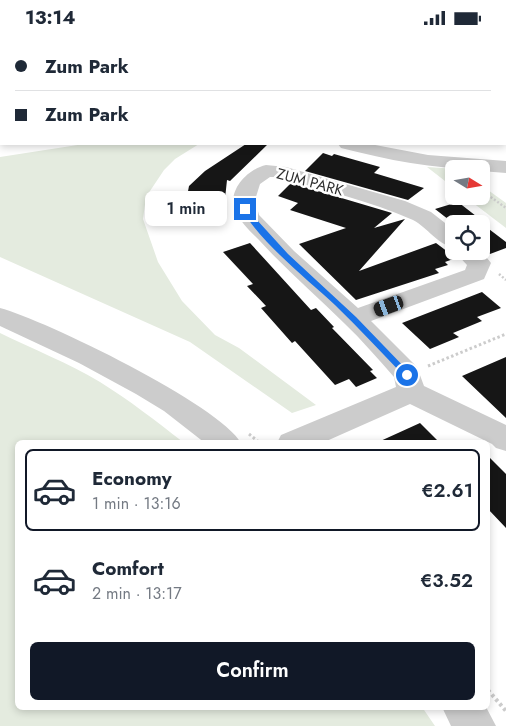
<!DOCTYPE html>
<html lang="en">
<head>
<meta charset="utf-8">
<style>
	body { margin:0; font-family:Jost,sans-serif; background:#f2f2f3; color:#1f2937; height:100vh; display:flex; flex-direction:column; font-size:19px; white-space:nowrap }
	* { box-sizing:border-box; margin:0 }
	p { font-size:16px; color:#747a83 }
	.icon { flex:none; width:28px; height:28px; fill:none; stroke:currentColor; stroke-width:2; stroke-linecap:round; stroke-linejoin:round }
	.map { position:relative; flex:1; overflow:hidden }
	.sheet { position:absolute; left:15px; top:405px; width:475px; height:270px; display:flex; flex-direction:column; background:#fff; border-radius:8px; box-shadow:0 2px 8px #0003 }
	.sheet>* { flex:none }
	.banner { position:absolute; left:0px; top:0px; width:506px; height:110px; box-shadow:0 2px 8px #0003; display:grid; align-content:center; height:110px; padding:0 15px; background:#fff }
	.needle { width:32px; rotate:101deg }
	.controls { position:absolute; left:445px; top:125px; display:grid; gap:10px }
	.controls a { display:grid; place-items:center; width:45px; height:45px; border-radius:8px; background:#fff; box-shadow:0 2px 8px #0003; font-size:25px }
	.end { position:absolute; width:22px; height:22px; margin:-11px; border:6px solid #1a73e8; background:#fff; box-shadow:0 0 0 2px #fff }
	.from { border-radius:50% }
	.bubble { position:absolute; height:35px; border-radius:8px; background:#fff; box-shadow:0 2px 8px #0003; font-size:16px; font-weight:600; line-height:35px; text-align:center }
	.car { position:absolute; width:15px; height:30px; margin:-15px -8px; border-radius:6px; box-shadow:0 0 4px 1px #0007; background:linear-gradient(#222 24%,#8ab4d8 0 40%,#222 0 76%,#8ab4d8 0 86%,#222 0) }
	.banner b { display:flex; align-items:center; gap:18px; height:48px; font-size:19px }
	.banner b+b { border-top:1px solid #e0e1e3 }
	.banner i { width:12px; height:12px; background:#1f2937 }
	ul { padding:9px 0 0; list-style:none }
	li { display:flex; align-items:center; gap:15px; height:82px; margin:0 10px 8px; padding:0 5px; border:2px solid transparent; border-radius:8px }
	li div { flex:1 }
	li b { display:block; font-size:19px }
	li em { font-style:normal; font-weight:600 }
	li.active { border-color:#111827 }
	li>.icon { width:45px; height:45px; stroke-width:1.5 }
	.button { display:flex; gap:10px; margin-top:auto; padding:10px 15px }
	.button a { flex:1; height:58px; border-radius:8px; background:#111827; color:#fff; font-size:20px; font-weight:600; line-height:58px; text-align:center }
	.status { display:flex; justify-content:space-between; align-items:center; height:35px; padding:0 25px; background:#fff; direction:ltr }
	.status svg { height:14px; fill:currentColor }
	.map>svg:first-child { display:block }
	.green { fill:#e4ebdf }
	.building { fill:#161616 }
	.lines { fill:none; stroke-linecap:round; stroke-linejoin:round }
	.path-far2 { stroke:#ccc; stroke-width:2.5; stroke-dasharray:2 2; stroke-linecap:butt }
	.path-far1 { stroke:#ccc; stroke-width:3; stroke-dasharray:2.5 2.5; stroke-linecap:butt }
	.path { stroke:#ccc; stroke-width:4; stroke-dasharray:3 3; stroke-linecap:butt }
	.street { fill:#ccc; fill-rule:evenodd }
	.route { fill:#1a73e8 }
	.labels { text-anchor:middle; stroke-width:5; stroke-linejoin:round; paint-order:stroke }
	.far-street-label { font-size:15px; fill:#2f2f2f; stroke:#fff }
</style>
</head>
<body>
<div class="status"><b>13:14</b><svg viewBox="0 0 49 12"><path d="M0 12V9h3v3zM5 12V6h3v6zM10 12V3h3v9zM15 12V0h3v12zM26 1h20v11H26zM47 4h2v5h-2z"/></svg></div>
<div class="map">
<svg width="506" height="691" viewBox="0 0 506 691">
	<rect width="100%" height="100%" fill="#fff"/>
	<path class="green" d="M0,0H172V1H1V48Z
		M84,109H199L175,124L164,135L146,162L143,184L158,227L182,266L215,300L239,313L316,370L292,378L190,307L0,222V122Z
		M427,132L458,134H454V153Z
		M481,150L506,168V193L464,161H481Z
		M0,298C33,314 68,328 100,347C129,365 156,386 183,407L18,408V672H422L435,691H0Z"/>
	<path class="building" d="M246,109H268L230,146L227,145L224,173L185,172L189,151L205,136Z
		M323,118L332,121L334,119L380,132L374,138L424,153L408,165L305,136Z
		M291,148L392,178L374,193L405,184L359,236L436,208L456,223L445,227L448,230L435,234L439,238L356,265L299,209L346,193L290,175L298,168L278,161Z
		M458,167L476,181L453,188L435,174Z
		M481,188L506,207V213L490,219L481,212Z
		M250,208L311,275L316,273L334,292L332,293L373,335L370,336L377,343L356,352L349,344L335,350L295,306L292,308L261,273L266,271L247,251L253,249L223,217Z
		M482,257L501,273L477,282L482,286L453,298L459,302L430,314L402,288Z
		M506,322V383L462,341Z
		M420,388L440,408H376Z
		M488,421L506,439V493L488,474Z"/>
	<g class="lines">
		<path class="path-far2" d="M481,155L506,173
			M499,239L506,245"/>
		<path class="path-far1" d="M428,331L506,299
			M249,399L260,408"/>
		<path class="path" d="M488,655L506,676"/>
		<path class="street" d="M173,0H189V1H174Z
			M328,0H344V1H329Z
			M442,0H458V1H443Z
			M505,40H506V50H505Z
			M0,48H1V58H0Z
			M338,109H370L428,120L506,126V138L481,136V134C433,134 388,125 341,113Z
			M266,130L286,132L405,166L431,177L454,195V213C437,209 428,193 413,185C370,166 323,155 278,142H270L260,149L255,165L259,180L294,216L358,273L465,235L467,230L454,216C470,218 479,211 491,228L484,244L371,286L417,332L424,351L506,390V416L496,413L492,409L410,369L322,408H277L281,400L396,352L394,342C378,324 362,305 344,288C316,260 286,235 259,205C250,196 240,187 235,175C227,155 248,134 266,130Z
			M0,273C45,285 220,370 241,408H205L164,376L136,359L79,328L0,291Z
			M442,672H486L496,691H451Z"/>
	</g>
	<path class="route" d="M245,172L288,219L356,282L410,338V341H404C381,317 359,293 335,270C308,245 258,205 242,174Z"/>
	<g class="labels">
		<g class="far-street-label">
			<text transform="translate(310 147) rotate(15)" y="5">ZUM PARK</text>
		</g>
	</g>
</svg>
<div class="controls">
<a><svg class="needle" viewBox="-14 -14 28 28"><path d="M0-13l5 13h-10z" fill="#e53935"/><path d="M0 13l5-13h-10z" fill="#747a83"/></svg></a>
<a><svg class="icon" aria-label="locate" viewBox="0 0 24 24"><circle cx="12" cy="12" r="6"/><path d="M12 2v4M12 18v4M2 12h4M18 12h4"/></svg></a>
</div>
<i class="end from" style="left:407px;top:340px"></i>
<i class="end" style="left:245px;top:174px"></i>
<div class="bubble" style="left:145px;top:156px;width:82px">1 min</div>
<i class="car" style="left:389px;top:271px;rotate:250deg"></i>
<div class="banner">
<b><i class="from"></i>Zum Park</b>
<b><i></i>Zum Park</b>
</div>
<section class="sheet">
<ul>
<li class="active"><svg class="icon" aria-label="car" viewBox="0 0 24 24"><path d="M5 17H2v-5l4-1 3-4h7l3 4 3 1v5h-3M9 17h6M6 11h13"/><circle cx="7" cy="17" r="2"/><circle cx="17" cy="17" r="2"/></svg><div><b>Economy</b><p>1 min · 13:16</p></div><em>€2.61</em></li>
<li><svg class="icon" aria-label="car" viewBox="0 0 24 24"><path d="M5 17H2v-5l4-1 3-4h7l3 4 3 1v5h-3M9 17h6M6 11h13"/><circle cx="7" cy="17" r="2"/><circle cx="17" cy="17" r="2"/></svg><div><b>Comfort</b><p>2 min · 13:17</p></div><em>€3.52</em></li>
</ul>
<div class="button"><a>Confirm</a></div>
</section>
</div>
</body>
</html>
